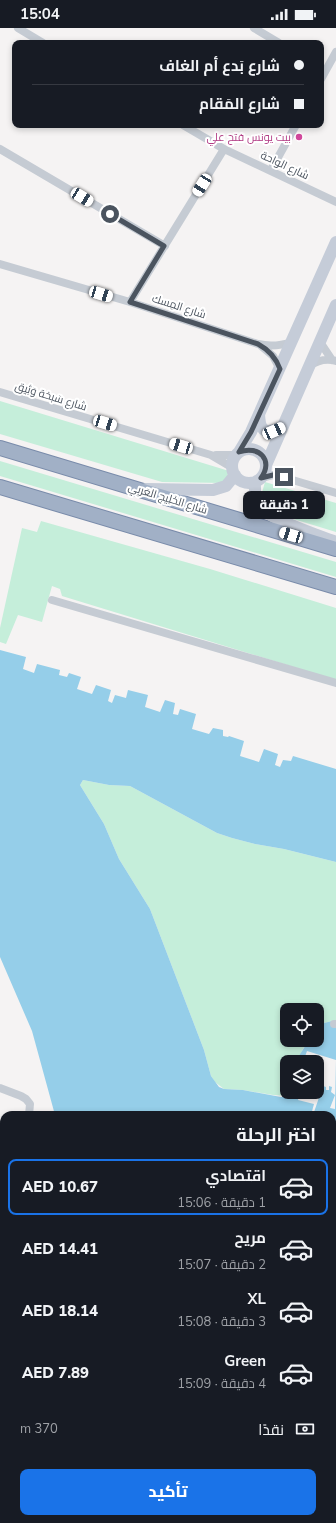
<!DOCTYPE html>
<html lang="ar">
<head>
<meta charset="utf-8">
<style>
	body { margin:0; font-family:"Nunito Sans",Cairo,sans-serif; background:#20242c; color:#f1f3f6; direction:rtl; height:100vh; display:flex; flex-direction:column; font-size:15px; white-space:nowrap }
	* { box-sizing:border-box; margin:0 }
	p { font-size:13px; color:#9ea1a6 }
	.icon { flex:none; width:22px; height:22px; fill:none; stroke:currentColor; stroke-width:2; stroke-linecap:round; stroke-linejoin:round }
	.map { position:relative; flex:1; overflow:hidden; direction:ltr }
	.drawer { position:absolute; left:0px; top:1083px; width:336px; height:412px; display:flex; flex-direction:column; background:#171b24; border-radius:12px 12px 0 0; box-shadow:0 2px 6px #0003; direction:rtl }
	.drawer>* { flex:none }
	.guide { position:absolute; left:12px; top:12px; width:312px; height:88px; border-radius:8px; box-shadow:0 2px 6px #0003; direction:rtl; display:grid; align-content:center; height:88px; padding:0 20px; background:#171b24 }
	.controls { position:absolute; left:280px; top:975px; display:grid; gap:8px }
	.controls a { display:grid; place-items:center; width:44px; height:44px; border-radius:8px; background:#171b24; box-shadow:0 2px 6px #0003; font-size:20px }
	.end { position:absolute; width:18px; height:18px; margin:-9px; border:5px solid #4b545f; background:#fff; box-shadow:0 0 0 2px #fff }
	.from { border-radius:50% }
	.bubble { position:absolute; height:28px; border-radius:8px; background:#171b24; box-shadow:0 2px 6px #0003; font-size:13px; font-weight:800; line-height:28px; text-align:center; direction:rtl }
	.car { position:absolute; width:12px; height:24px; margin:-12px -6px; border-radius:5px; box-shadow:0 0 3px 1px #0007; background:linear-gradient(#fff 24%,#345 0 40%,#fff 0 76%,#345 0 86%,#fff 0) }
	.guide b { display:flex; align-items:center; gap:14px; height:38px; font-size:15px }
	.guide b+b { border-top:1px solid #363941 }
	.guide i { width:10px; height:10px; background:#f1f3f6 }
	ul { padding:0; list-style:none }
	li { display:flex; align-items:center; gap:12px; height:56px; margin:0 8px 6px; padding:0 12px; border:2px solid transparent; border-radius:8px }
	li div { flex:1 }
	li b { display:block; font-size:15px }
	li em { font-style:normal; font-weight:800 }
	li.current { border-color:#1a73e8 }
	li>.icon { width:36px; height:36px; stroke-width:1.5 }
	h2 { padding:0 20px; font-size:18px; line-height:48px }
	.pay { display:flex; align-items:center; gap:10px; height:44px; padding:0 20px; font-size:15px }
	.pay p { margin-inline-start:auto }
	.button { display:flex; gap:8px; margin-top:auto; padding:8px 20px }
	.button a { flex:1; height:46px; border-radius:8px; background:#1a73e8; color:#fff; font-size:16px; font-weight:800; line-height:46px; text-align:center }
	.status { display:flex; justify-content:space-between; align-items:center; height:28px; padding:0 20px; background:#171b24; direction:ltr }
	.status svg { height:11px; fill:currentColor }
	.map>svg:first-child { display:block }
	.green { fill:#c5eeda }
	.water { fill:#95cee9 }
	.pier { fill:#f5f3f3 }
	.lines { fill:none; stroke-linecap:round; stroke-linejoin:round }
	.trunk-casing { stroke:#798baa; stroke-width:16 }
	.minor { stroke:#c5cbd3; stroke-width:8 }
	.secondary { stroke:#c5ccd8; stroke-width:12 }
	.trunk { stroke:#a1b0c6; stroke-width:14 }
	.route { stroke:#4b545f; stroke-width:5 }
	.hotel-dot { fill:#d1479c; stroke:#fff; stroke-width:1.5 }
	.labels { text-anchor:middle; stroke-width:4; stroke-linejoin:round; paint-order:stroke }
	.hotel-label { font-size:11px; fill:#b23c85; stroke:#fff; text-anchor:end }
	.street-label { font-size:11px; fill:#4b545f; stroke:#fff }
</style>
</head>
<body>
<div class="status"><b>15:04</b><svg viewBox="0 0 49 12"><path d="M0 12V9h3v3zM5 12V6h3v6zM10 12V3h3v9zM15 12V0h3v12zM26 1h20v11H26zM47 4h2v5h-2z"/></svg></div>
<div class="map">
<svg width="336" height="1495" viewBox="0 0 336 1495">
	<rect width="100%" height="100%" fill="#f5f3f3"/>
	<path class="green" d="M0,373L229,443L225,455L162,454L0,406Z
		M0,433L336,534V549L0,448Z
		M265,454L336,475V504L277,486L261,468Z
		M41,493L210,541L336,580V652L62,568L60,561L52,558L42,594L18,587L6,616L0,614V600L22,500L37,504Z
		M83,752L109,757L130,758L217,805L232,810L255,816L284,821L336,834V992L324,995L317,1003V982H287V1012H309L303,1021L297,1034H287V1064H291L287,1068L273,1067L243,1062L224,1061L215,1054L211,1048L204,1022L150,881L119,831L104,796L80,757Z"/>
	<path class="water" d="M0,622L26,629L23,641L34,645L37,636L60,642L59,647L67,649L69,645L81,649L77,661L92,666L96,657L111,662L108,673L112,675L115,667L126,670L128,662L148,667L145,679L160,684L165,672L175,675L173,686L178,687L180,681L196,686L192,701L209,706L213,700L223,702V708L228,709L229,708L244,713L240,728L259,734L264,721L278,726L275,737L280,739L283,732L291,733L293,728L336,741V834L284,821L255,816L232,810L217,805L130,758L109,757L83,752L80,757L104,796L119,831L150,881L204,1022L211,1048L219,1059L224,1061L243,1062L281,1069L287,1068L291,1064H317V1034H297V1031L309,1012H317V1003L324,995L336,992V1495H0V1384L4,1376V1491H332V1087H55L32,1003L0,929Z
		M0,1206L4,1208V1274L0,1277Z"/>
	<path class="pier" d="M307,1023L336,1032L335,1081L330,1080L335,1067L331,1064L332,1059L329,1058V1062H326V1059L323,1058L313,1087H311L314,1076L298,1072L300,1064H317V1034H303Z"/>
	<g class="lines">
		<defs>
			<path id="trunk" d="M0,420L336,521
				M0,459L336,559"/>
		</defs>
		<use href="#trunk" class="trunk-casing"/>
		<path class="minor" d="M18,0L43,15
			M254,0L279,15
			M321,51L336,24
			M183,97L224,121L336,174
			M0,121L165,218
			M271,142L296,97
			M0,236L130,274L258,316C270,319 280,318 292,314
			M130,274L224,121
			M320,314L332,332
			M260,317L273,328L280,341
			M309,338C318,332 326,330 336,333
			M0,364L211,427L233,440
			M216,427H237
			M261,450L273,447L279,448L336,465
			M52,572L336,655
			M334,996H336
			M0,1060L21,1068L26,1071L30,1076L29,1087
			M0,1151L4,1149"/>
		<path class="secondary" d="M259,386C260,405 266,406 282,399
			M232 438a17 17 0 1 1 34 0a17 17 0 1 1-34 0Z
			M239,424L251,404L336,214
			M266,437L336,277
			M255,454C255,462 254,471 259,478C270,492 318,507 336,514
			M146,461L213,462L226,458L235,447"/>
		<use href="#trunk" class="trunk"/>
	</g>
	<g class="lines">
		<path class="route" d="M110,186L164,218L130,274L258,316C269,322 276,330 280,341L251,404L239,424C259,417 274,432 261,450L273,447L284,449"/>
	</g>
	<circle class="hotel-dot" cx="299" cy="109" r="4"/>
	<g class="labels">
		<g class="hotel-label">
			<text x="291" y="113">بيت يونس فتح علي</text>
		</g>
		<g class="street-label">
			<text transform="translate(285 137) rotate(25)" y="4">شارع الواحة</text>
			<text transform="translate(179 278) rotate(18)" y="4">شارع المِسك</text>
			<text transform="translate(51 368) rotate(17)" y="4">شارع سَبخة وَثِيق</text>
			<text transform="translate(168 470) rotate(17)" y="4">شارع الخَلِيج العَربِي</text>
		</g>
	</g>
</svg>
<div class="controls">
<a><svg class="icon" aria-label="locate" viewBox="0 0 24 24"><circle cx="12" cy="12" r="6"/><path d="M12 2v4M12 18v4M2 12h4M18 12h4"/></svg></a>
<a><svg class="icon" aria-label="layers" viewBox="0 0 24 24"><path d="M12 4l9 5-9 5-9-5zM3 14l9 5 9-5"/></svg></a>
</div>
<i class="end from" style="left:110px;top:186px"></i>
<i class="end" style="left:284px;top:449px"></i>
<div class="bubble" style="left:243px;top:463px;width:82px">1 دقيقة</div>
<i class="car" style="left:202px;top:157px;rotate:212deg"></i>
<i class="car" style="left:82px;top:169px;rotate:121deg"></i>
<i class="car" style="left:101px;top:266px;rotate:107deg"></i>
<i class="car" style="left:105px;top:395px;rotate:107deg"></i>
<i class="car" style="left:274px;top:403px;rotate:66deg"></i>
<i class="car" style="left:181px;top:418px;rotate:287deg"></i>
<i class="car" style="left:291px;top:507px;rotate:287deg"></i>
<div class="guide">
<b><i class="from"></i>شارع بَدع أم الغاف</b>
<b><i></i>شارع المَقام</b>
</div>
<section class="drawer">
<h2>اختر الرحلة</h2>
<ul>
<li class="current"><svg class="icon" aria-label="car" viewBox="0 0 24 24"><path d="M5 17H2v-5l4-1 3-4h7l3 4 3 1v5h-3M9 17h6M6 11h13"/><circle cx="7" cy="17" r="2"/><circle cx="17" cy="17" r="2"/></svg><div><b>اقتصادي</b><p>1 دقيقة · 15:06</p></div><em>AED 10.67</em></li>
<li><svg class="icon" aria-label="car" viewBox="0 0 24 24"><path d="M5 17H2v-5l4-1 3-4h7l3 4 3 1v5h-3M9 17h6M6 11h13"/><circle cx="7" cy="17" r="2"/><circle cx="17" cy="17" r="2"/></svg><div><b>مريح</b><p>2 دقيقة · 15:07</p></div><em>AED 14.41</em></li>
<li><svg class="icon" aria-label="car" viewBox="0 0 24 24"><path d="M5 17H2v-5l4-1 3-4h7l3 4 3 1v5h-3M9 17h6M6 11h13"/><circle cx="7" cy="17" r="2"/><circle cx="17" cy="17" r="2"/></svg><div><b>XL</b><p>3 دقيقة · 15:08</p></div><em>AED 18.14</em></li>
<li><svg class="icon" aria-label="car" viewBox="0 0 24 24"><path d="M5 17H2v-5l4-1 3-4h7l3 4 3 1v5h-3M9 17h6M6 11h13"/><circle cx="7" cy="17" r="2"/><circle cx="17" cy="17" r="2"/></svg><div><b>Green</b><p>4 دقيقة · 15:09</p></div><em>AED 7.89</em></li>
</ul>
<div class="pay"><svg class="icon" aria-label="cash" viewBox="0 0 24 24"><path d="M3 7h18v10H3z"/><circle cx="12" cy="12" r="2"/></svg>نقدًا<p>370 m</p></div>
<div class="button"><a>تأكيد</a></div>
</section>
</div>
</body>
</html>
